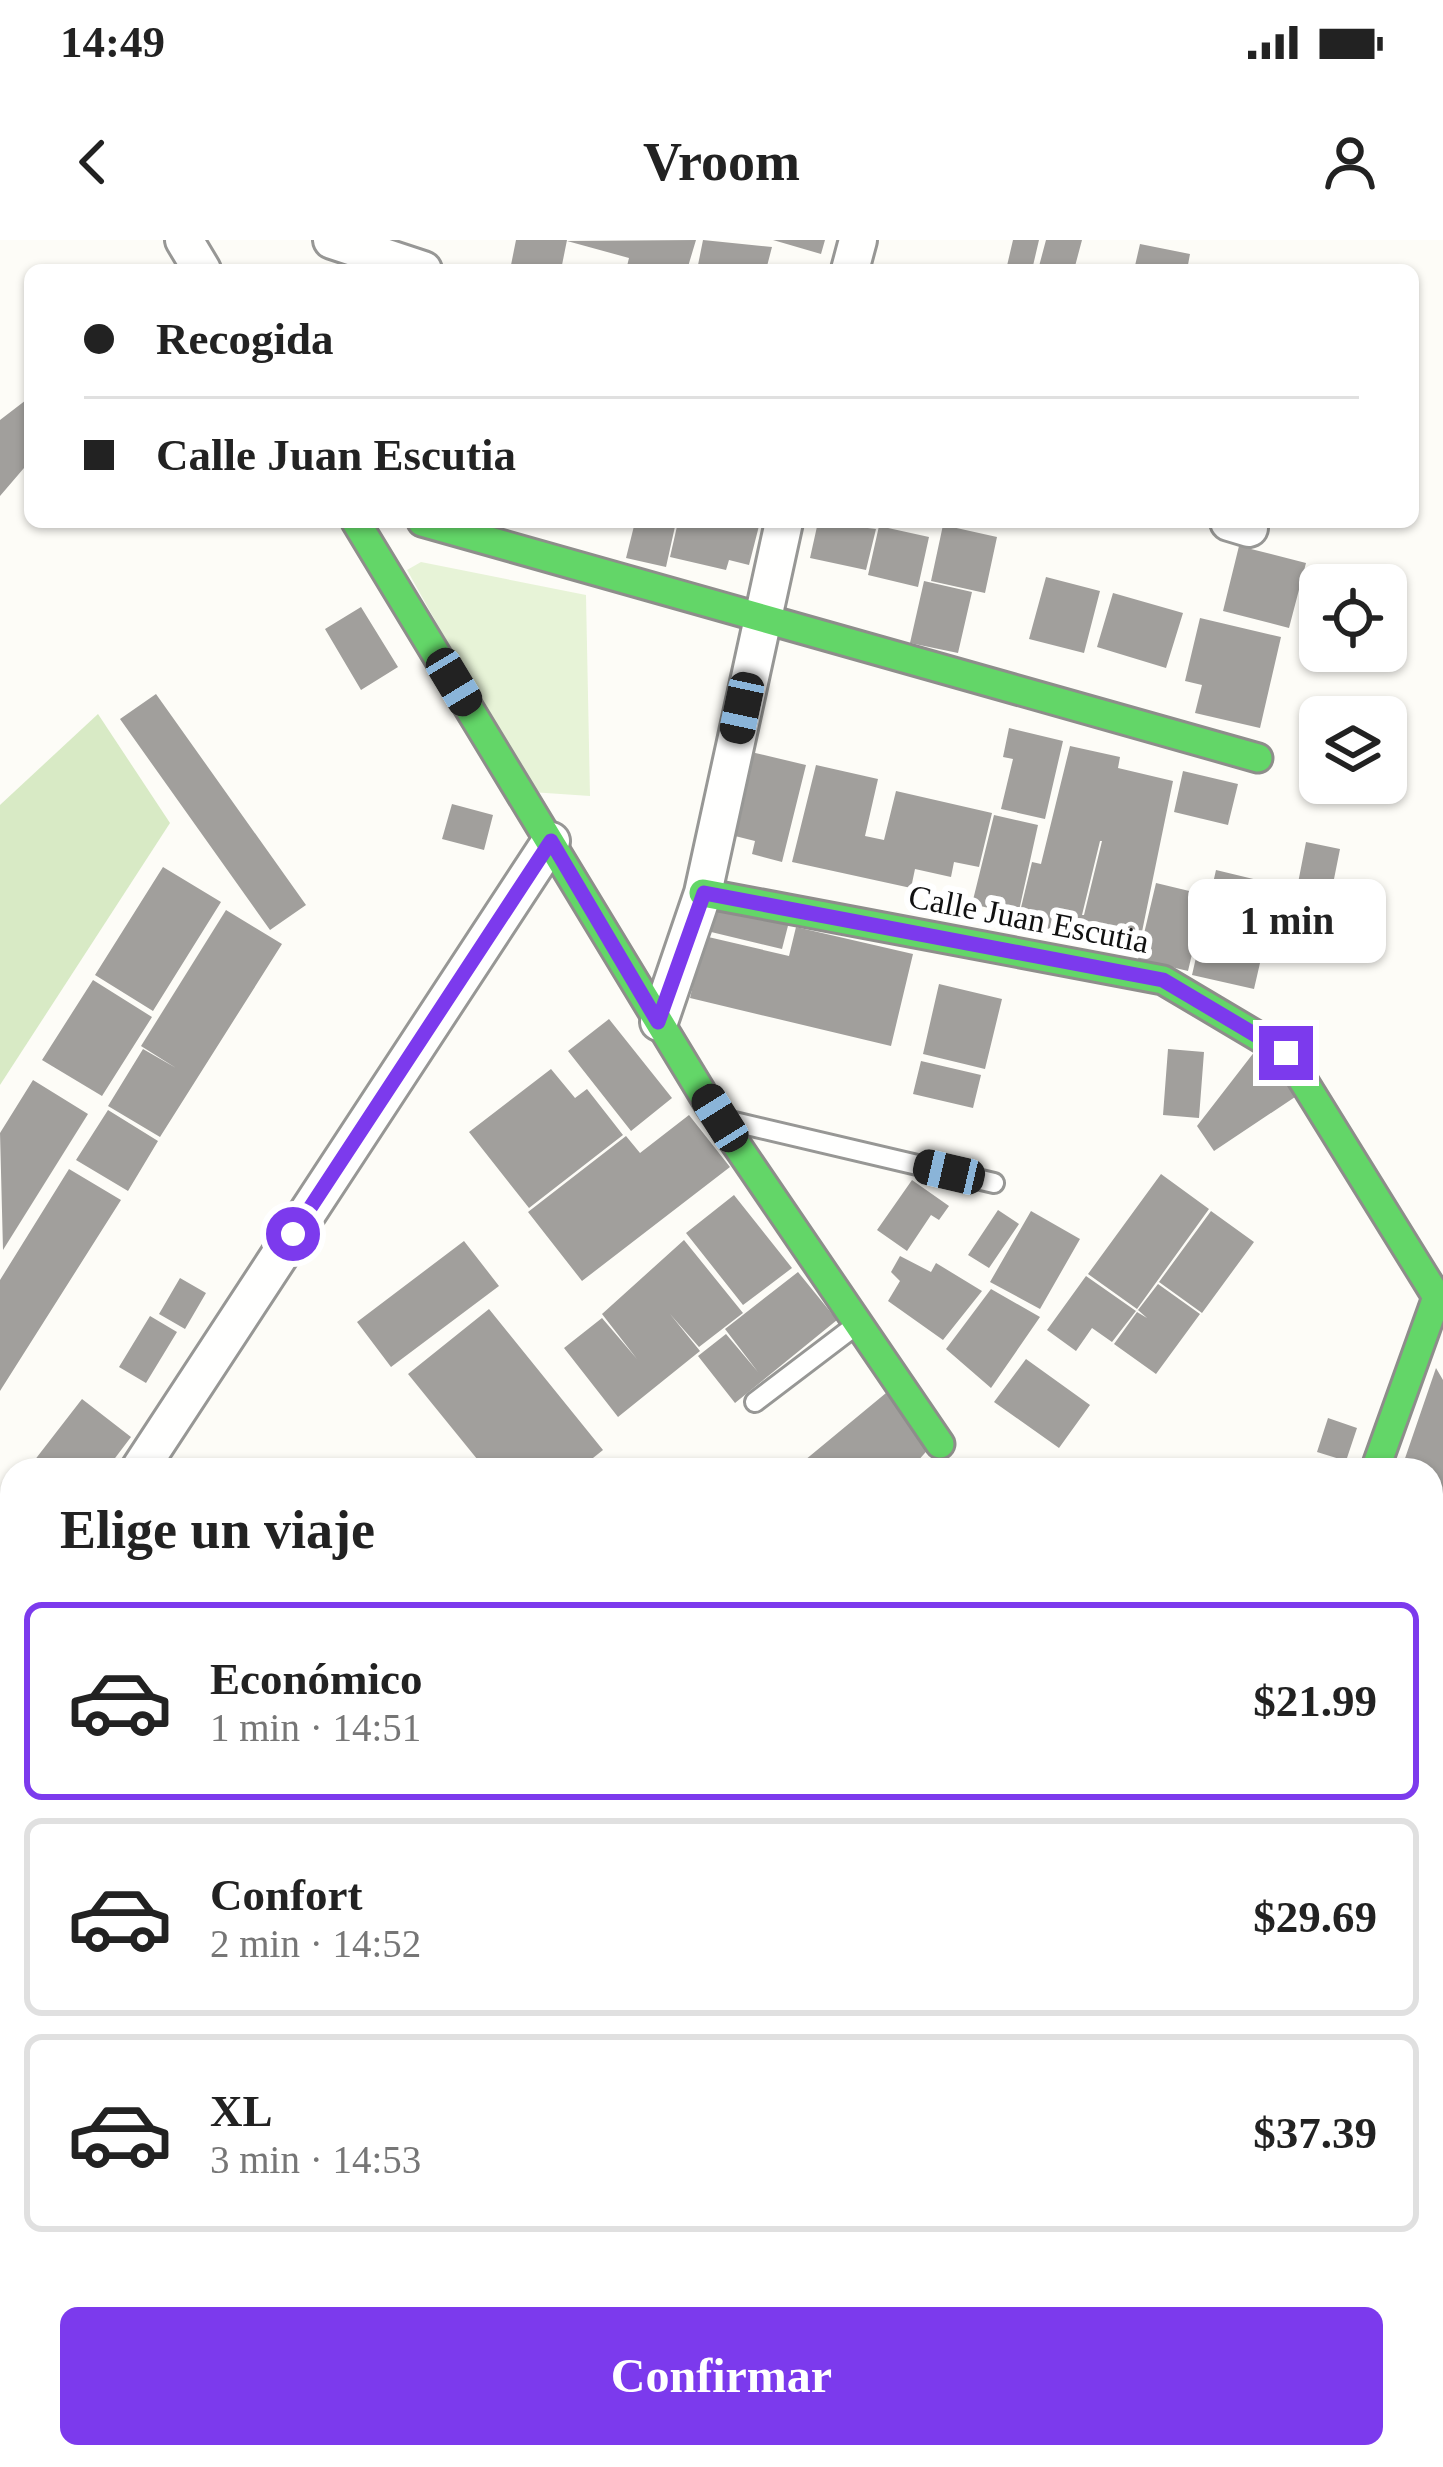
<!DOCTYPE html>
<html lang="es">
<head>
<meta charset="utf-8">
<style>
	body { margin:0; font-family:Georgia,serif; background:#f2f2f2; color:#222; height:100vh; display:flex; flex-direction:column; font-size:45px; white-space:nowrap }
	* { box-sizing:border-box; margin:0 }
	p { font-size:39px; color:#767676 }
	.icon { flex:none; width:66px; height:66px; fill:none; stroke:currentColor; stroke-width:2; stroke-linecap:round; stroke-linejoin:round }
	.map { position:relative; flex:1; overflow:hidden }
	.drawer { position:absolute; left:0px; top:1218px; width:1443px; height:1011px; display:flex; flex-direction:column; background:#fff; border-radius:36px 36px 0 0; box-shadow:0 3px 9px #0004 }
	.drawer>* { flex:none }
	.hud { position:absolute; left:24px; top:24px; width:1395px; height:264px; border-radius:18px; box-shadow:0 3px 9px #0004; display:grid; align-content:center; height:264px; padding:0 60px; background:#fff }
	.tools { position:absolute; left:1299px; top:324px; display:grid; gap:24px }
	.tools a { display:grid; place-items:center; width:108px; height:108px; border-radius:18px; background:#fff; box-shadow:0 3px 9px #0004; font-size:60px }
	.end { position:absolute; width:54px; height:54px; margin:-27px; border:15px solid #7c3aed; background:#fff; box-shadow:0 0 0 6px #fff }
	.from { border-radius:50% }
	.bubble { position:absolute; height:84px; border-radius:18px; background:#fff; box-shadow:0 3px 9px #0004; font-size:39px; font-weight:700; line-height:84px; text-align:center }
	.car { position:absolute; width:36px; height:72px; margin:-36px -18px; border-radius:15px; box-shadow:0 0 9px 3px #0007; background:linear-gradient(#222 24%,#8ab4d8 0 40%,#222 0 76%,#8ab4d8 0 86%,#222 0) }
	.hud b { display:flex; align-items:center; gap:42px; height:114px; font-size:45px }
	.hud b+b { border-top:3px solid #e0e0e0 }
	.hud i { width:30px; height:30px; background:#222 }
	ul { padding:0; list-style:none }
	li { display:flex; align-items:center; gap:36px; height:198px; margin:0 24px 18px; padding:0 36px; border:6px solid #e0e0e0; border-radius:18px }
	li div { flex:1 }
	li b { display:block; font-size:45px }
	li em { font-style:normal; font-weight:700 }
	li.active { border-color:#7c3aed }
	li>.icon { width:108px; height:108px; stroke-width:1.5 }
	h2 { padding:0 60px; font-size:54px; line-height:144px }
	.action { display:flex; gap:24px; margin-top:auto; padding:24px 60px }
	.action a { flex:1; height:138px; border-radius:18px; background:#7c3aed; color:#fff; font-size:48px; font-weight:700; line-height:138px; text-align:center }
	.status { display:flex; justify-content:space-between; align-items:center; height:84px; padding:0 60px; background:#fff; direction:ltr }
	.status svg { height:33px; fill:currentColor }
	header { display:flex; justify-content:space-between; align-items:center; height:156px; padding:0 60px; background:#fff; font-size:54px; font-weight:700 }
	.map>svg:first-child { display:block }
	.green { fill:#e7f3d7 }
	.forest { fill:#d8eac5 }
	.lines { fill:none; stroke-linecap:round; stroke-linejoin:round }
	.stream { stroke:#cde8f7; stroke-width:12 }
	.building { fill:#a19f9c; fill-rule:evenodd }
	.lane-casing { stroke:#979795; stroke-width:24 }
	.street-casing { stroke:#979795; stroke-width:42 }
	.fast-casing { stroke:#8e8d8b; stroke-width:33 }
	.slow-casing { stroke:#8e8d8b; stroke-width:33 }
	.lane { stroke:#fffffe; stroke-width:18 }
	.street { stroke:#fffffe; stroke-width:36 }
	.fast { stroke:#63d668; stroke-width:27 }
	.slow { stroke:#ff974d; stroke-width:27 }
	.route { stroke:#7c3aed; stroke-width:15 }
	.labels { text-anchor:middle; stroke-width:12; stroke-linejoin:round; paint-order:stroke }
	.street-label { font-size:33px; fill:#111; stroke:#fff }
</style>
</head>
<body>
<div class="status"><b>14:49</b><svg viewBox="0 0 49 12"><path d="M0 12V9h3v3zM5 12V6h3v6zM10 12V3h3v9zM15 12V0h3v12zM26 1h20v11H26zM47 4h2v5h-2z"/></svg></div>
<header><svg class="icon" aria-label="back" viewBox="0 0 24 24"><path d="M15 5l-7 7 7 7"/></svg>Vroom<svg class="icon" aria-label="person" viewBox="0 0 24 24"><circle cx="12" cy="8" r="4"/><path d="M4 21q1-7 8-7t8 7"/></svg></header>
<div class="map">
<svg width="1443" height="2227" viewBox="0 0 1443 2227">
	<rect width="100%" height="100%" fill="#fdfcf7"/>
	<path class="green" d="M421,322L586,355L590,556L531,552L407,330Z"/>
	<path class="forest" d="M98,474L170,583L0,845V565Z"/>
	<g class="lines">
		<path class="stream" d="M1224,2217L1232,2227
			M305,2227L318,2217"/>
	</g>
	<path class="building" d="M516,0H567L561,30H510Z
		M696,0L687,30H626L629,18L567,1Z
		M703,0L772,7L766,30H697Z
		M773,0H825L821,14Z
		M1013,0H1039L1032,30H1006Z
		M1046,0H1082L1074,30H1038Z
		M1140,4L1190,14L1187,30H1134Z
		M30,157V221L0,256V180Z
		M635,282H676L666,327L626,318Z
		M678,282H760L749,325L729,320L726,330L670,317Z
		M818,282L876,289L866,330L810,318Z
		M943,285L997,297L985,353L931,341Z
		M879,286L929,297L918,347L868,335Z
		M1239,306L1306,323L1289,388L1223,371Z
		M1046,337L1100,351L1084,413L1029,399Z
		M924,341L972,352L958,413L910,403Z
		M1113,353L1183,373L1166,428L1097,407Z
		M361,367L398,427L361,450L325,389Z
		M1200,378L1281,397L1260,488L1195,473L1202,445L1185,441Z
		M156,454L306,665L270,690L120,479Z
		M1009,488L1063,501L1045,579L1001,569L1013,519L1003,517Z
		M1070,506L1120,517L1118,528L1173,541L1137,716L1018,680L1032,622L1041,624ZM1100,601H1102L1084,675H1082Z
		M751,512L806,525L782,622L752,614L755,601L731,595Z
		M816,525L878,539L865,596L884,600L896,551L992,573L979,627L954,622L951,637L915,629L911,648L792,622Z
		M1183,531L1238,544L1228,585L1174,572Z
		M452,564L493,575L484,610L442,599Z
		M994,575L1038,585L1018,675L972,664Z
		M1306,602L1340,609L1332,649L1298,643Z
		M163,627L221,662L153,771L95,735Z
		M1216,630L1278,645L1254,749L1192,735Z
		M1156,643L1206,655L1188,731L1138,719Z
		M714,662L790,678L782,709L707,691Z
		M226,670L282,704L160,897L108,866L143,809L176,828L141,806Z
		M796,687L913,714L891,806L690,758L704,696L789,716Z
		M93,740L152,777L102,856L42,820Z
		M939,744L1002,759L985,829L923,814Z
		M609,779L672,858L631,891L568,811Z
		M1262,802L1298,855L1214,911L1197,886Z
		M1168,809L1204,812L1199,878L1163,875Z
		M921,821L981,835L973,868L913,854Z
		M551,829L575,858L587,849L623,895L529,968L469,892Z
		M33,840L88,874L3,1010L0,893Z
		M108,870L158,901L128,951L76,920Z
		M689,875L730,927L582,1041L528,972L626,896L640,913Z
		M69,929L121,960L0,1151V1040Z
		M1161,934L1209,969L1137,1069L1088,1034Z
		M912,940L949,966L939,980L931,975L907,1011L877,990Z
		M734,955L792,1028L743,1065L686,993Z
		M998,970L1019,984L989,1028L968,1015Z
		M1031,971L1080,999L1040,1069L990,1042Z
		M1211,971L1254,1002L1202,1073L1159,1042Z
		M684,1000L743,1073L699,1107L670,1074L700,1111L618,1177L564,1108L602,1078L637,1119L602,1074Z
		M464,1001L499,1046L391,1127L357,1082Z
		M900,1016L931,1032L936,1023L982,1051L943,1100L888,1061L900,1041L891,1032Z
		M798,1032L837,1080L735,1163L698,1116L726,1094L758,1132L725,1089Z
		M1086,1036L1136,1071L1112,1102L1092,1088L1076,1111L1047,1090Z
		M180,1038L206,1053L185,1089L159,1074Z
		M1158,1044L1200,1074L1156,1134L1114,1104L1137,1072L1147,1078L1138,1070Z
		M991,1049L1040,1077L991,1148L946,1109Z
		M489,1069L603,1210L578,1230H486L408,1134Z
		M150,1076L177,1092L146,1143L119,1127Z
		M1026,1119L1090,1165L1059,1208L994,1162Z
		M1436,1128L1443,1140V1386L1431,1382V1230H1401Z
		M886,1153L931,1206L910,1230H793Z
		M82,1159L131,1197L106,1230H27Z
		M1328,1178L1357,1188L1346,1221L1317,1212Z
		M12,1249V1280L0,1271Z
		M1431,1435L1443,1439V1499L1431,1495Z
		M1431,1551L1443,1556V1611L1431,1606Z
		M1431,1836L1443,1840V1880L1431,1876Z
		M1443,1886V1940L1431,1936V1918Z
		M1431,2012L1443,2016V2048L1432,2078Z
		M1431,2098L1443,2103V2176L1431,2171Z
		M727,2217H775L781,2227H733Z
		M853,2217H969L977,2227H840Z
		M1399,2217L1411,2227H1386Z"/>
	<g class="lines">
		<defs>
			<path id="lane" d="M730,881L994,943
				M755,1162L851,1089"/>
			<path id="street" d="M184,0L202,30
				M332,0L423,30
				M850,30L858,0
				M1229,282L1249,288
				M659,782L703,653L784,282
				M139,1230L551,601
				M1431,1768L1443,1736
				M1431,2217L1443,2221
				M350,2227L363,2217"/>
			<path id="fast" d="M356,282L710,866L940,1204
				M422,282L1258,518
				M703,653L1163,740L1286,813L1437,1057L1375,1230
				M0,1376L12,1392
				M635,2217L643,2227"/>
			<path id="slow" d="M0,1510L12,1526
				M523,2217L530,2227"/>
		</defs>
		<use href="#lane" class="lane-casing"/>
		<use href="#street" class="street-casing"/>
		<use href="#fast" class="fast-casing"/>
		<use href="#slow" class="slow-casing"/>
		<use href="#lane" class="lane"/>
		<use href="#street" class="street"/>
		<use href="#fast" class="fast"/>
		<use href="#slow" class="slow"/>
	</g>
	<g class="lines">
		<path class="route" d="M293,994L551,601L658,782L704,653L1163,740L1286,813"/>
	</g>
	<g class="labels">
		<g class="street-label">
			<text transform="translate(1029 678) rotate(11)" y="12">Calle Juan Escutia</text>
		</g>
	</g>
</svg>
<div class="tools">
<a><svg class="icon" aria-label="locate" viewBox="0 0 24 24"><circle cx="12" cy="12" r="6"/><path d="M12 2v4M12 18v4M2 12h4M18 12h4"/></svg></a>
<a><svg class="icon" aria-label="layers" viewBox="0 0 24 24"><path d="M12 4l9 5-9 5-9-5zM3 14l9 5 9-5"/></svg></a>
</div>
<i class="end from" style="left:293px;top:994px"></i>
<i class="end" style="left:1286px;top:813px"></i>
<div class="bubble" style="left:1188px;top:639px;width:198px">1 min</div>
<i class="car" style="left:454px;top:442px;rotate:149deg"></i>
<i class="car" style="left:742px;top:468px;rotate:192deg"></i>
<i class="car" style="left:720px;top:878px;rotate:328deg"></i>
<i class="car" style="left:949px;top:932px;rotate:283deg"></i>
<div class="hud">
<b><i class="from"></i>Recogida</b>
<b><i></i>Calle Juan Escutia</b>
</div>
<section class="drawer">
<h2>Elige un viaje</h2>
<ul>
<li class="active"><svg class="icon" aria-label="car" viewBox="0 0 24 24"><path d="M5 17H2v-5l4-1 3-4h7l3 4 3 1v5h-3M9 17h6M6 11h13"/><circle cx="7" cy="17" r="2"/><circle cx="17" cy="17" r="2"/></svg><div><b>Económico</b><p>1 min · 14:51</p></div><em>$21.99</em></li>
<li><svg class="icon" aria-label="car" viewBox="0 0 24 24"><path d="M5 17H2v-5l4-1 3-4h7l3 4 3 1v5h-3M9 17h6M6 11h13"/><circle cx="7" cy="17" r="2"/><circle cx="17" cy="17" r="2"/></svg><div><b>Confort</b><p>2 min · 14:52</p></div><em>$29.69</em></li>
<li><svg class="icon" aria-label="car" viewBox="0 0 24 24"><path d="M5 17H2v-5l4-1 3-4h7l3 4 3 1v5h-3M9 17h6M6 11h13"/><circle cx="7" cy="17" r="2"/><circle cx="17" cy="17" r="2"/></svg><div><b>XL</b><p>3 min · 14:53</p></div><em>$37.39</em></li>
</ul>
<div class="action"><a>Confirmar</a></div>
</section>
</div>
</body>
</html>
